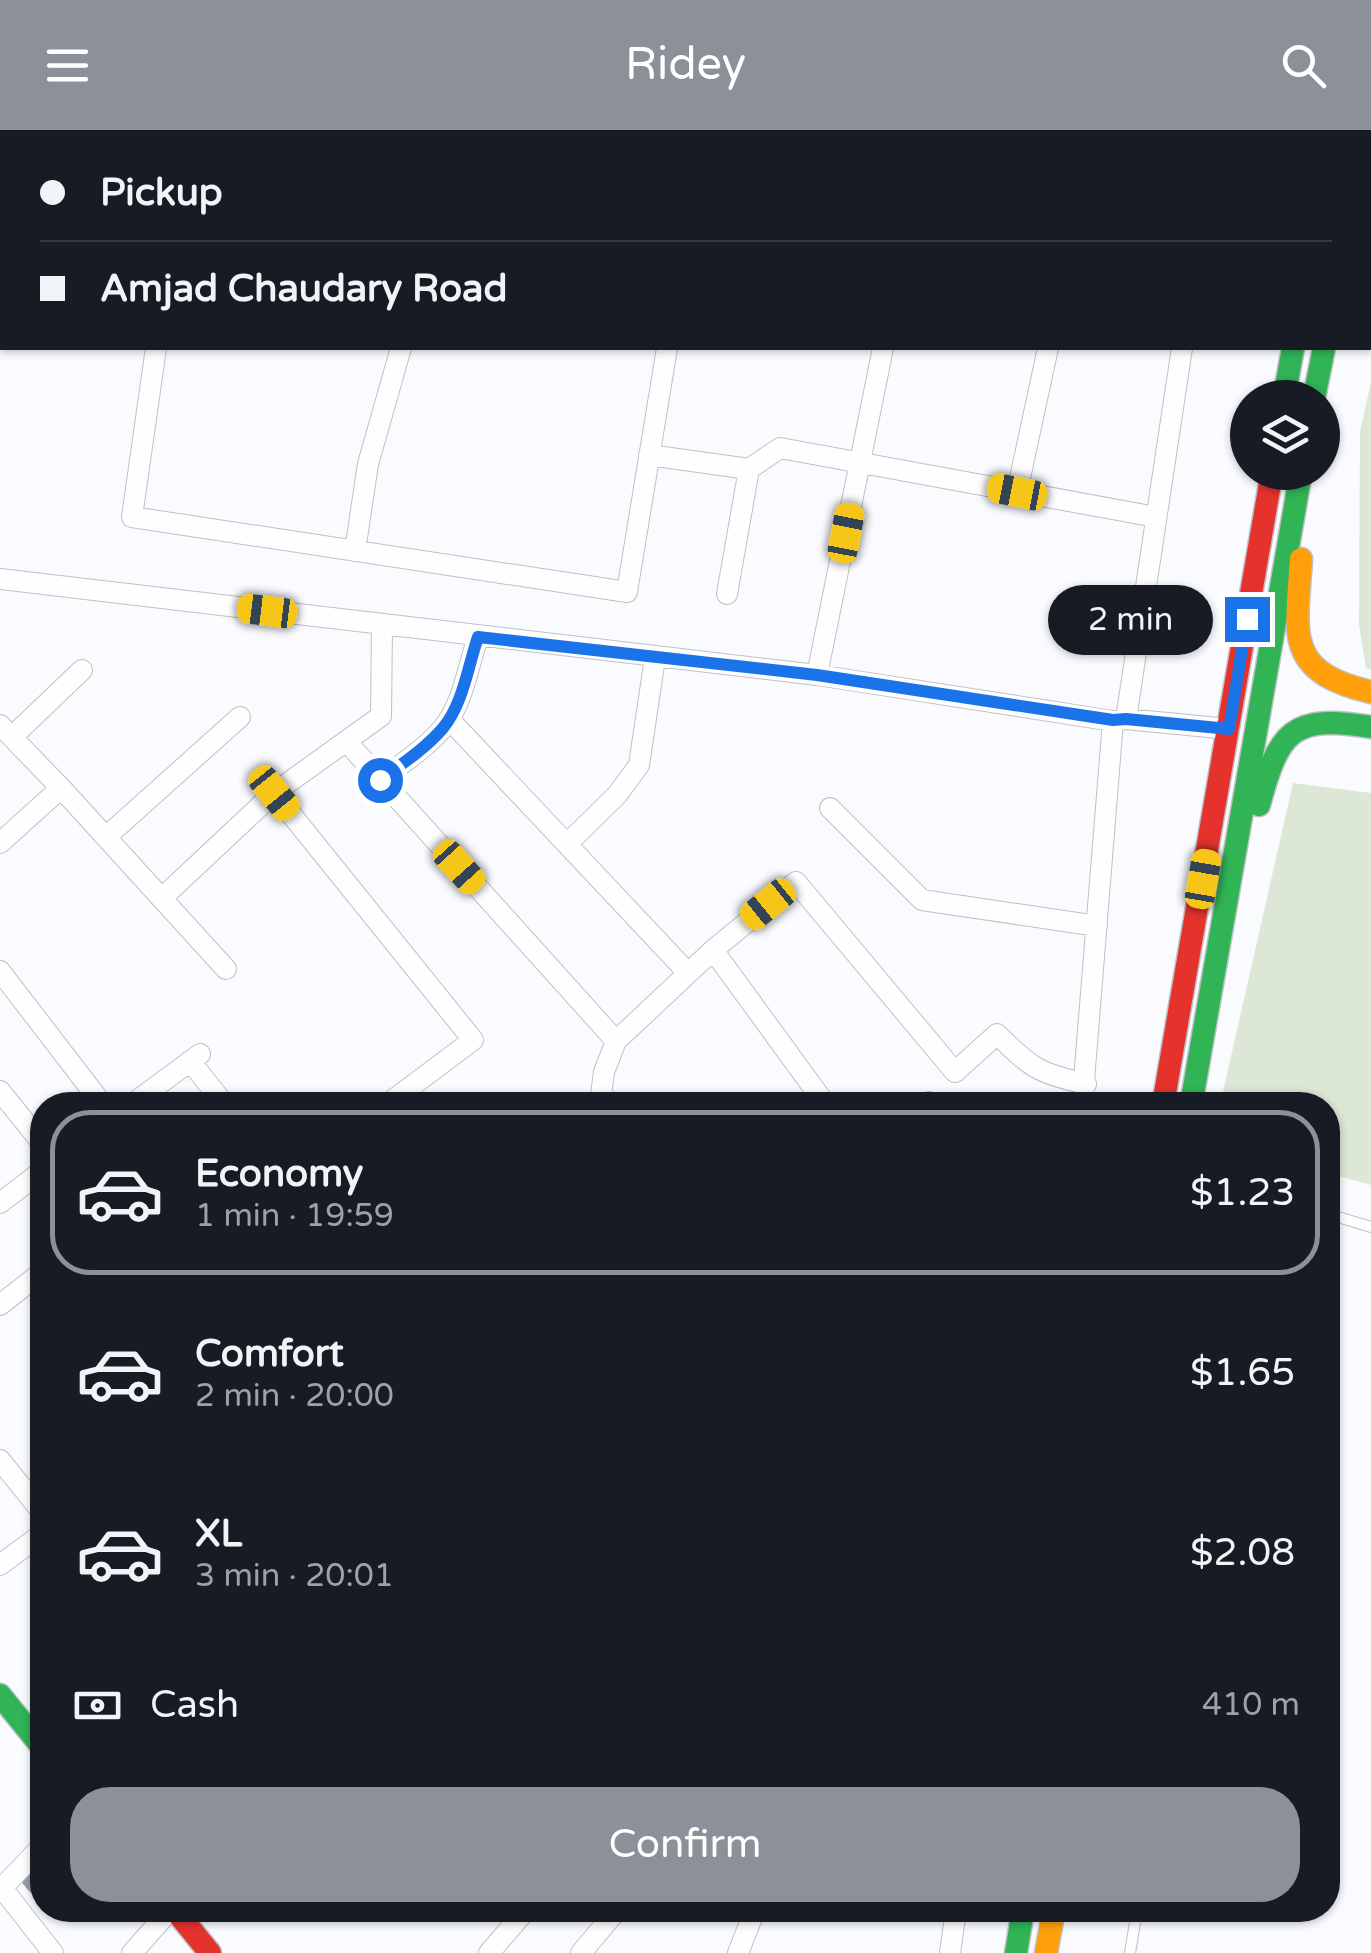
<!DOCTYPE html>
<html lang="en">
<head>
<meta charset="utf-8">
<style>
	body { margin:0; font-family:"Varela Round",sans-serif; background:#242831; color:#f1f3f6; height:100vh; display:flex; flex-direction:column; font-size:38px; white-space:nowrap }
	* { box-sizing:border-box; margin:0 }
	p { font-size:32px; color:#9ea1a6 }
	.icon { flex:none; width:55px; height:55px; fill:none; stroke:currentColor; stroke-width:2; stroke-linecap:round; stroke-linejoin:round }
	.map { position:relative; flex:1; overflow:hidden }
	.panel { position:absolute; left:30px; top:962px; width:1310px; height:830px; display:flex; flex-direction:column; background:#171b24; border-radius:40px; box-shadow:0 2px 8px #0004 }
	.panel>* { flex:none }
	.guide { position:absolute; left:0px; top:0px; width:1372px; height:220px; box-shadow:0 2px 8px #0004; display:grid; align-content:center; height:220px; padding:0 40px; background:#171b24 }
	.fabs { position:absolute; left:1230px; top:250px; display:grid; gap:20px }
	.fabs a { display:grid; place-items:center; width:110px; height:110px; border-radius:50%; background:#171b24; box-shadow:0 2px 8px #0004; font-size:50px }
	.end { position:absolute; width:45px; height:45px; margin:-22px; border:12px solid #1a73e8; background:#fff; box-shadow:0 0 0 5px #fff }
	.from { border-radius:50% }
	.bubble { position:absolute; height:70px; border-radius:35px; background:#171b24; box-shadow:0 2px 8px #0004; font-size:32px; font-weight:600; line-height:70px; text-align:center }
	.car { position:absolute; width:30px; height:60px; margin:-30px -15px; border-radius:12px; box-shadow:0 0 8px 2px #0007; background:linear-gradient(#f5c518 24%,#345 0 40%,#f5c518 0 76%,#345 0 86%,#f5c518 0) }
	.guide b { display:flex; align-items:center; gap:35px; height:95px; font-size:38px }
	.guide b+b { border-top:2px solid #363941 }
	.guide i { width:25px; height:25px; background:#f1f3f6 }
	ul { padding:18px 0 0; list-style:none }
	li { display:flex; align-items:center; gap:30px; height:165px; margin:0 20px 15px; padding:0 20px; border:5px solid transparent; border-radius:40px }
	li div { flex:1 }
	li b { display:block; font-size:38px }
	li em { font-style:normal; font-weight:600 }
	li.selected { border-color:#8c9099 }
	li>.icon { width:90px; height:90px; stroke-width:1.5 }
	.pay { display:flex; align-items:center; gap:25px; height:110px; padding:0 40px; font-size:38px }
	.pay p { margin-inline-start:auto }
	.action { display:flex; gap:20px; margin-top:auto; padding:20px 40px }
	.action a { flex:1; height:115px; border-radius:40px; background:#8c9099; color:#fff; font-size:40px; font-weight:600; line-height:115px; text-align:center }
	header { display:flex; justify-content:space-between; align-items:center; height:130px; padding:0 40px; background:#8c9099; color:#fff; font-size:45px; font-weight:600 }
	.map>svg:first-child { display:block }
	.green { fill:#dde7d6 }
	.building { fill:#999fa8 }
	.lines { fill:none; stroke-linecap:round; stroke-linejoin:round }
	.lane-casing { stroke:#bfc1c3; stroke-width:12 }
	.street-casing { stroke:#bfc1c3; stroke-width:22 }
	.fast-casing { stroke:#bfc1c3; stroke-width:25 }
	.slow-casing { stroke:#bfc1c3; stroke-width:25 }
	.jam-casing { stroke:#bfc1c3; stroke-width:25 }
	.lane { stroke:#fefeff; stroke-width:10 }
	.street { stroke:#fefeff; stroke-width:20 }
	.fast { stroke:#30b455; stroke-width:22 }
	.slow { stroke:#ff9f0a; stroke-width:22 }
	.jam { stroke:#e5322d; stroke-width:22 }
	.route { stroke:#1a73e8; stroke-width:12 }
</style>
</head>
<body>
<header><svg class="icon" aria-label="menu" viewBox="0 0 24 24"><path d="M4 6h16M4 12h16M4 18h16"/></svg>Ridey<svg class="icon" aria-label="search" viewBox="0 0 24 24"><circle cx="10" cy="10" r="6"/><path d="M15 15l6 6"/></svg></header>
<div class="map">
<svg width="1371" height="1823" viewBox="0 0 1371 1823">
	<rect width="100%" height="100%" fill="#f9fbfe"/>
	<path class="green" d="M1371,252V539L1366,538L1359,495L1360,302Z
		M1293,653L1371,663V1055L1328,1043V975H1220Z"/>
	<path class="building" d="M42,1726V1760L34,1767L18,1748Z"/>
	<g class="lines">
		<defs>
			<path id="lane" d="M1370,92L1371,91
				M1328,1084L1371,1097
				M1130,1823L1137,1780"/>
			<path id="street" d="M1204,0V2
				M186,2L187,0
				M441,2L442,0
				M715,2V0
				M927,2L928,0
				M156,218L132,387L627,462L667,218
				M649,325L749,339L780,318L1156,387
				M1017,362L1048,218
				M355,421L368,334L401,218
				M0,449L817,545L1113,591L1126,589L1229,599
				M727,464L749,339
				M817,545L883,218
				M449,589L688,843
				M1126,589L1182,218
				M0,595L61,658L0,713
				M12,607L82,540
				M346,611L616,911L713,820
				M380,649C402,634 426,618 443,598C463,574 468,536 478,507
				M61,658L226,839
				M274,663L473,910L393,970
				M830,678L922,770L1097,796
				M106,707L240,587
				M567,714L617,665L639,635L655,528
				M162,768L274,663L381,586L382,495
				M0,841L103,975
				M190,931L225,975
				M0,961L42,1013
				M131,975L200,924
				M614,975L601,965L604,942L616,911
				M826,975L713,820L796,752L955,942L997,904C1031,938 1038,943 1086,954
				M926,975L929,972
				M1082,975L1113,591
				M0,1073L42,1041
				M0,1175L42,1142
				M0,1330L42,1382
				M0,1435L42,1404
				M42,1716L2,1758L53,1823
				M132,1823L170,1780
				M489,1823L526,1780
				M581,1823L617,1780
				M738,1823L755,1780
				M950,1823L956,1780"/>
			<path id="fast" d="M1365,2L1366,0
				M1284,268L1293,218
				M1314,268L1324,218
				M1259,675C1279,600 1293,584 1371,597
				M1191,975L1301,342
				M0,1565L42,1617
				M1016,1823L1023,1780"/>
			<path id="slow" d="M1268,0L1271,2
				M1335,0V2
				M1301,429C1296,504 1284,542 1371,562
				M1046,1823L1054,1780"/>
			<path id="jam" d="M1163,975L1272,342
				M175,1780L210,1823"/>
		</defs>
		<use href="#lane" class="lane-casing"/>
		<use href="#street" class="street-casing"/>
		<use href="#fast" class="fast-casing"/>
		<use href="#slow" class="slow-casing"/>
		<use href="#jam" class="jam-casing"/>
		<use href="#lane" class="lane"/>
		<use href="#street" class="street"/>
		<use href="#fast" class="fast"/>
		<use href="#slow" class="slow"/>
		<use href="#jam" class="jam"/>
	</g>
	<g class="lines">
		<path class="route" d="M380,650C402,634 426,618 443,598C463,574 468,536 478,507L817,545L1113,590L1126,589L1229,599L1247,489"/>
	</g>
</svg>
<div class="fabs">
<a><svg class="icon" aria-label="layers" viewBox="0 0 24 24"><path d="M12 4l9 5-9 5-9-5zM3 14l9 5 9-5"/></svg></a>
</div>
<i class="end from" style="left:380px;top:650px"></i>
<i class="end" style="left:1247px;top:489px"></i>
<div class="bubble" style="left:1048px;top:455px;width:165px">2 min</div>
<i class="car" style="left:1017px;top:362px;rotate:281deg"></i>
<i class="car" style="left:846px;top:403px;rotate:11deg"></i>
<i class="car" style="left:267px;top:481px;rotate:277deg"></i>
<i class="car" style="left:274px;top:663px;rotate:141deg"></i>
<i class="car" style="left:459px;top:737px;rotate:138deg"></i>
<i class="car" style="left:1203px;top:749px;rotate:10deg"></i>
<i class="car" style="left:768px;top:774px;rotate:231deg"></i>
<div class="guide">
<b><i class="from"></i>Pickup</b>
<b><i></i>Amjad Chaudary Road</b>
</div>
<section class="panel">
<ul>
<li class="selected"><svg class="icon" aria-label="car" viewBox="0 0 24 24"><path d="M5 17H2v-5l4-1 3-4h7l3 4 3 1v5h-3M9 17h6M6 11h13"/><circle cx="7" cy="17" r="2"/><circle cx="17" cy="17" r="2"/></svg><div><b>Economy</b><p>1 min · 19:59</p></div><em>$1.23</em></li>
<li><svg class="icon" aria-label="car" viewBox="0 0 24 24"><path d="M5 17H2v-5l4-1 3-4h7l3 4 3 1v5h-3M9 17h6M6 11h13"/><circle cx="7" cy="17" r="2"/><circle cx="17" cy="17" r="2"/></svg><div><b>Comfort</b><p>2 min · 20:00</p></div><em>$1.65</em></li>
<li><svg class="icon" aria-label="car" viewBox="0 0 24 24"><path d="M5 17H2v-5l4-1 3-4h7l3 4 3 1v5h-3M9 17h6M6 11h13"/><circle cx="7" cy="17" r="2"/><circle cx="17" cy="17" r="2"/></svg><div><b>XL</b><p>3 min · 20:01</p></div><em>$2.08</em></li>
</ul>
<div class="pay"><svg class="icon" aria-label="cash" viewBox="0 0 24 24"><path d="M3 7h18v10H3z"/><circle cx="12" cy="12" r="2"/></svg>Cash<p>410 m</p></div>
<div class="action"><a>Confirm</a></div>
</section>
</div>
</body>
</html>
